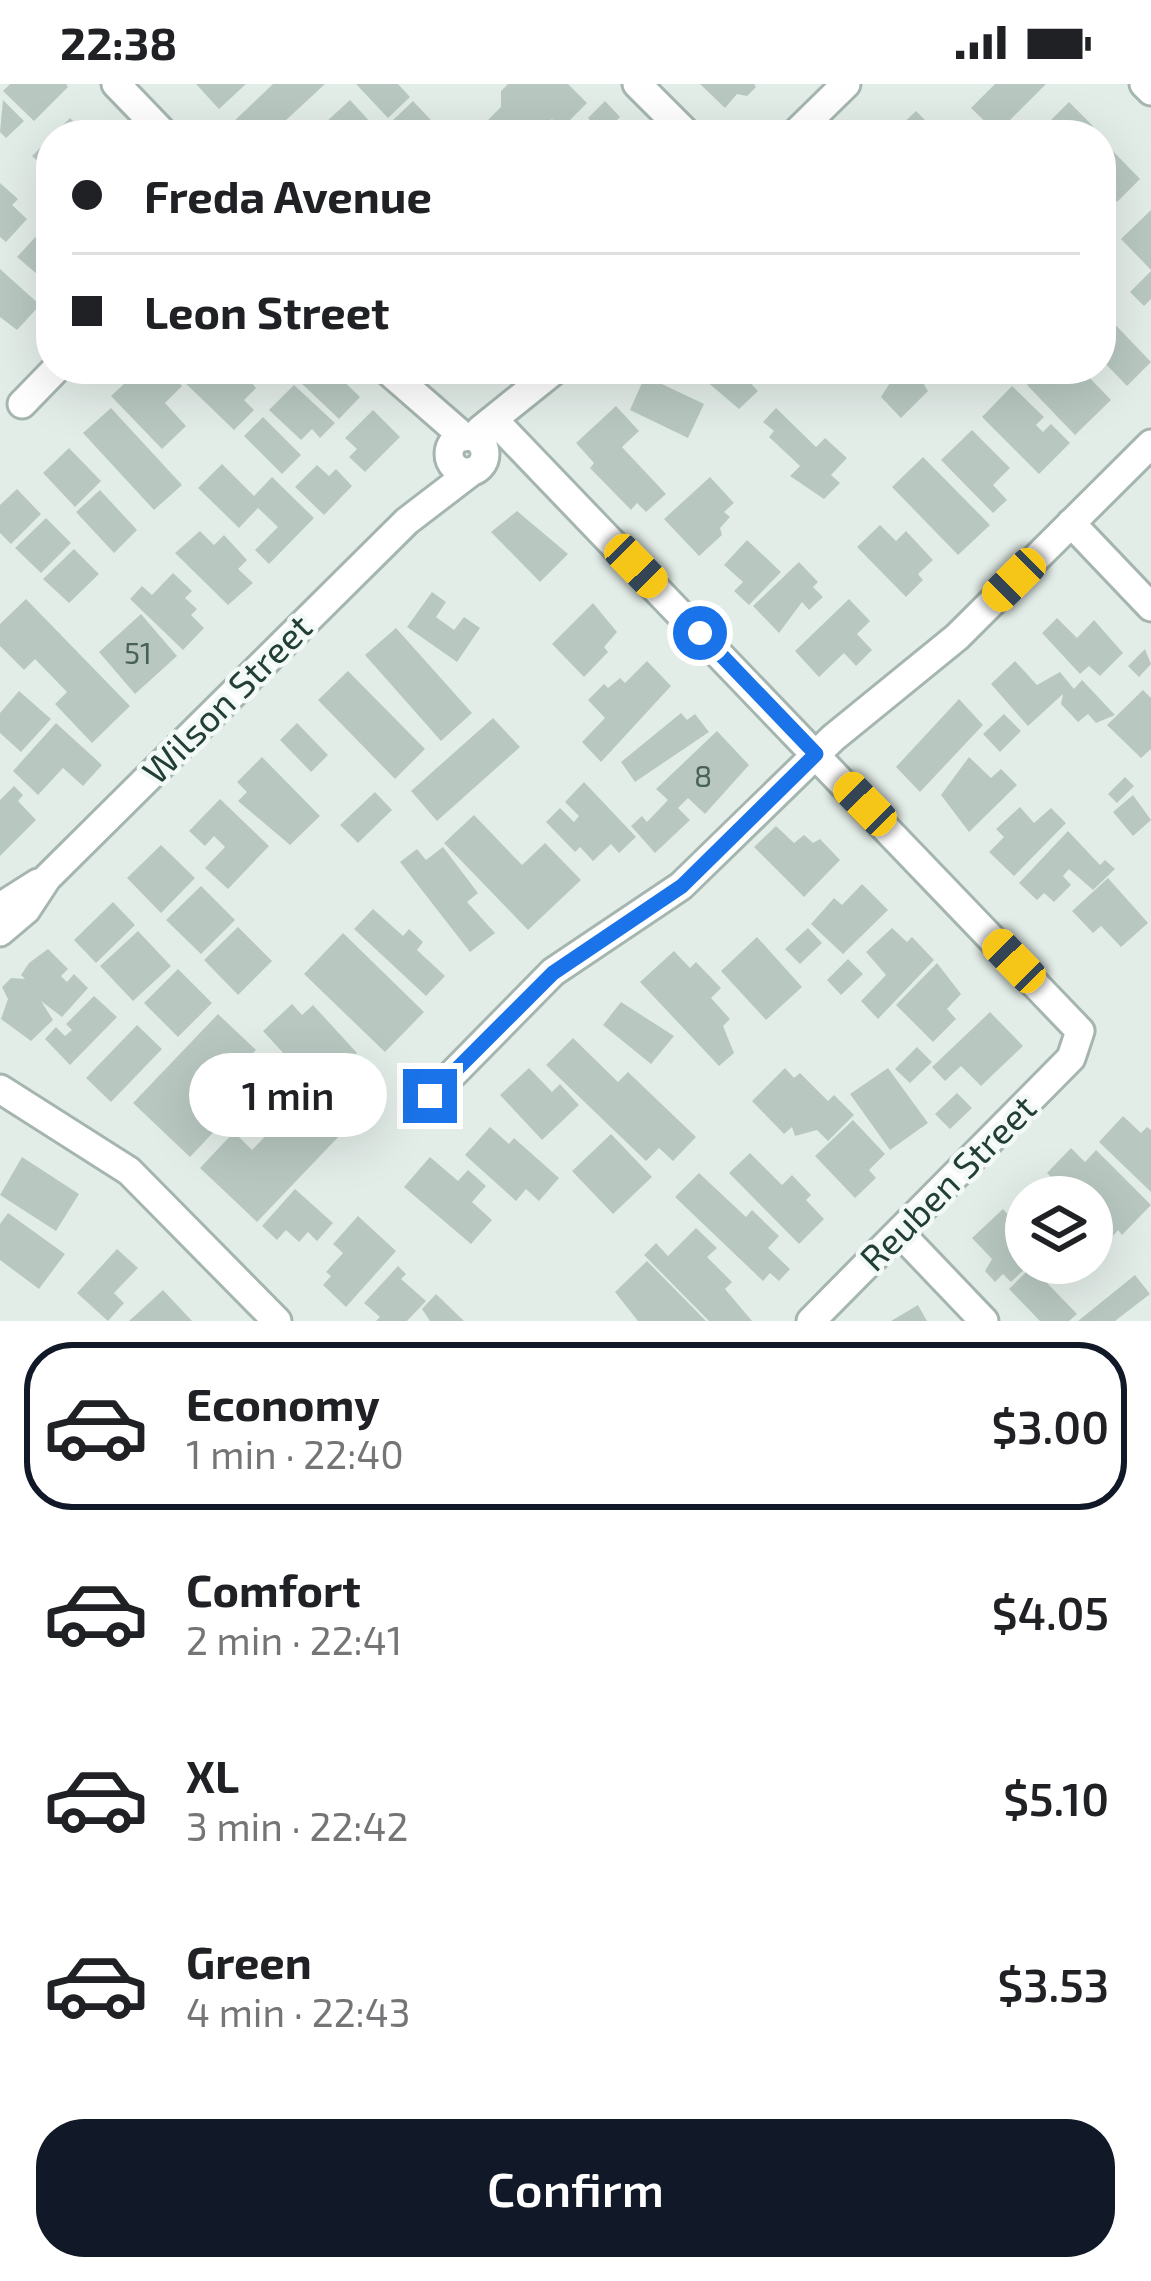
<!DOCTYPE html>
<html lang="en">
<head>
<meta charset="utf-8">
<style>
	body { margin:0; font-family:"Exo 2",sans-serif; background:#f2f2f2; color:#202124; height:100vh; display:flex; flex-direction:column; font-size:45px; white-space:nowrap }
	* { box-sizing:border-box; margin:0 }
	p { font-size:39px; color:#757577 }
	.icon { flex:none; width:66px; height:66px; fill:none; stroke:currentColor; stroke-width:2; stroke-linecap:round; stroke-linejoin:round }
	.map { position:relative; height:1237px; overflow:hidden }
	.sheet { display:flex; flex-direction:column; background:#fff; flex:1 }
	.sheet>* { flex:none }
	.top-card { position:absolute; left:36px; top:36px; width:1080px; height:264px; border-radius:48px; box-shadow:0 12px 48px #0002; display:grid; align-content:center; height:264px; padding:0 36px; background:#fff }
	.fabs { position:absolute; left:1005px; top:1092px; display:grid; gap:24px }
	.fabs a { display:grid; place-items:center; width:108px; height:108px; border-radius:50%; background:#fff; box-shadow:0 12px 48px #0002; font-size:60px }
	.end { position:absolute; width:54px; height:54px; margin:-27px; border:15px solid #1a73e8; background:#fff; box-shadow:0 0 0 6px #fff }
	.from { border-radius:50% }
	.bubble { position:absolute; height:84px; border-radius:42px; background:#fff; box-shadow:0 12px 48px #0002; font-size:39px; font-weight:600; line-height:84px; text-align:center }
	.car { position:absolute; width:36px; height:72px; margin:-36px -18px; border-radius:15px; box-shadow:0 0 9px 3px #0007; background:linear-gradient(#f5c518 24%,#345 0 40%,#f5c518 0 76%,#345 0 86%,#f5c518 0) }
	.top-card b { display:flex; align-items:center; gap:42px; height:114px; font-size:45px }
	.top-card b+b { border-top:3px solid #e0e0e0 }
	.top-card i { width:30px; height:30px; background:#202124 }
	ul { padding:21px 0 0; list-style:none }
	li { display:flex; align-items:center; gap:36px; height:168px; margin:0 24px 18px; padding:0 12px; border:6px solid transparent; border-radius:48px }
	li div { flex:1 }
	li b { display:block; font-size:45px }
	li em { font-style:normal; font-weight:600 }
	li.active { border-color:#111827 }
	li>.icon { width:108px; height:108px; stroke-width:1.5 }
	.cta { display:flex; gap:24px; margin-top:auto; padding:24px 36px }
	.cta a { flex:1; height:138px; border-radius:48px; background:#111827; color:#fff; font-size:48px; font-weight:600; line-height:138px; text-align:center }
	.status { display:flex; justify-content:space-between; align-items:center; height:84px; padding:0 60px; background:#fff; direction:ltr }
	.status svg { height:33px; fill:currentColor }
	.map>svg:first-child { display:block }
	.building { fill:#b8c8c1 }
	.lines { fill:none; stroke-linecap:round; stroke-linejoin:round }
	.minor-casing { stroke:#a5b5af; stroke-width:33 }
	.minor { stroke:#fff; stroke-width:27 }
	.route { stroke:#1a73e8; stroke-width:15 }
	.labels { text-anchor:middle; stroke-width:9; stroke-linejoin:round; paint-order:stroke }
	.number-label { font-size:30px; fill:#486159 }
	.street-label { font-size:36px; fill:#223f36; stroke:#f3f9f6 }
</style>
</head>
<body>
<div class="status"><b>22:38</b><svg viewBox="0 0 49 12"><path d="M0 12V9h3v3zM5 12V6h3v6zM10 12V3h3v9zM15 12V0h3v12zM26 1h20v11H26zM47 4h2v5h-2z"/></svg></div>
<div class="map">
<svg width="1151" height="1237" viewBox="0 0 1151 1237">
	<rect width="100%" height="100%" fill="#e3ede8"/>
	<path class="building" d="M10,0H66L68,3L34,37L3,7Z
		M196,0H246L219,25Z
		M273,0H325L270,51H243L232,39Z
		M356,0H398L410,13L388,34Z
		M508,0H568L587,19L561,45L552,35L535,51H473L501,23V7Z
		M700,0H754L756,3L747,12L737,10L725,24Z
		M995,0H1046L997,49L971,24Z
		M3,16L24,37L6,54L0,48Z
		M350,16L373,41L363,51H312Z
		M413,17L445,51H403L391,38Z
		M605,17L620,33L603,50L588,34Z
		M1069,18L1093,42L1084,51H1036Z
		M916,27L940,51H891Z
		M70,34L87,51H53Z
		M51,53V86L49,88L32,72Z
		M1107,61L1140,95L1117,118L1101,101V67Z
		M0,99L18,115L12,121L27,135L6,158L0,153Z
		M1151,126V186L1121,155Z
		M40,148L51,158V202L17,173Z
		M0,185L40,221L17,246L0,233Z
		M1151,187V215L1144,222L1130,208Z
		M1105,230L1151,278L1127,302L1101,275Z
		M140,285H166L182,302L165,319L186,342L162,365L111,312Z
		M183,285H261L250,297L256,304L244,316L254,326L234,346L177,291Z
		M311,285H331L360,313L339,335L299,297Z
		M692,285H737L758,307L739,325Z
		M890,285H938L924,301L928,307L901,334L881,313L895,291Z
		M1043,285H1081L1111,316L1075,351L1027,301Z
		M645,292L704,320L688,354L630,326Z
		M294,301L335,339L320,354L312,345L301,356L269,326Z
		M1012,302L1044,333L1036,341L1043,348L1051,340L1070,359L1039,390L982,333Z
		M616,322L639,347L622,363L666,410L646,428L637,419L631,426L590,384L594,379L576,359Z
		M111,324L182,401L154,426L83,349Z
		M776,324L816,363L825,354L847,374L831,391L840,399L824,415L790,392L800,382L769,353L774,347L763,338Z
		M373,326L400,353L365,388L349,373L357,365L345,354Z
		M263,333L301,371L282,390L244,352Z
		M972,346L1010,384L993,401L1007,416L993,429L941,376Z
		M69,364L101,397L75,423L43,389Z
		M923,373L990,441L958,471L892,403Z
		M222,380L254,412L272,393L314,434L269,480L255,466L278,443L258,424L239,444L198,404Z
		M317,381L329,392L336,385L352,402L324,431L295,403Z
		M710,393L734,419L724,428L730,433L720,444L722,451L699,472L664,435Z
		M17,405L41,430L11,460L0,449V421Z
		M100,406L137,446L114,469L76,428Z
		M517,427L568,470L540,498L491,448Z
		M46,434L71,459L41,489L15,464Z
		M880,441L896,457L906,447L933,476L918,490L923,496L906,513L857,463Z
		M200,447L214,461L224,451L247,476L238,485L253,499L228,521L175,469Z
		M747,456L781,488L749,521L734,507L743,498L724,481Z
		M74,465L99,490L69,519L43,495Z
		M799,478L818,498L813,503L823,513L809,526L802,518L779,549L753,522Z
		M173,489L192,507L185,514L197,525L191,531L204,544L183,566L130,515L142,502L152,511Z
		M432,508L446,518L436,533L454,546L464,533L480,544L457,578L407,543Z
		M26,515L130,622L92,659L55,620L67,608L35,575L24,586L0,562V540Z
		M849,515L870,537L857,550L872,566L856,582L844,569L819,593L795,567Z
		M593,519L617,548L604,563L608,568L584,593L552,560Z
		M141,530L177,572L135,610L99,568Z
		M1057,534L1077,554L1094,536L1123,569L1100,592L1089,582L1080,590L1042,549Z
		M396,544L472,629L441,657L365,571Z
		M1145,565L1151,580L1139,593L1128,582Z
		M647,577L671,602L601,678L582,658L605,634L588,616L604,600L608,604L620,594L625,599Z
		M1015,577L1037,601L1060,588L1074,605L1082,596L1115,631L1096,639L1088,630L1078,638L1061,620L1063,610L1028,642L991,600Z
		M348,587L425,665L395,695L318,616Z
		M1143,606L1151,614V665L1141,674L1107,641Z
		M19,607L51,635L21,668L0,649V629Z
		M959,615L983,641L920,708L896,683Z
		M681,629L687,636L695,630L709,648L635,698L621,678Z
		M1004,630L1021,647L1000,668L983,650Z
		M493,634L520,663L437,737L411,707Z
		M56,639L102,681L83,702L63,684L38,711L13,687Z
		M297,639L328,671L311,688L280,656Z
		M717,647L749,681L705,730L688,714L678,724L690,736L655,769L631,742L642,732L647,738L668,716L656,705Z
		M262,673L320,732L290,761L238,717L247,708L237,698Z
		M969,673L991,694L1001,685L1017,701L969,748L941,711Z
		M1125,693L1134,702L1117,719L1108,710Z
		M584,698L636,753L619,769L611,760L593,777L580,763L575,768L546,738L560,724L574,738L579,732L565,718Z
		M14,702L23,711L18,717L36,736L0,772V716Z
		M375,708L392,726L358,759L340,741Z
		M1133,711L1151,736L1133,752L1113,728Z
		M220,715L269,762L228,805L205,784L225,763L214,752L205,762L189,747Z
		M1020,723L1034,739L1051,724L1066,739L1014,792L989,768L1004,753L996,745Z
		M474,731L522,781L545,759L581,796L528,846L444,759Z
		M776,742L794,759L804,751L813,759L820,755L840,776L804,813L754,763Z
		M1068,747L1100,781L1105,776L1115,785L1093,806L1069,785L1063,792L1071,801L1054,818L1044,809L1037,816L1019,799Z
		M161,761L195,794L161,829L127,794Z
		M443,763L478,809L467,818L495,849L470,868L400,778L417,765L426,776Z
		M1108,794L1148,839L1121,863L1101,842L1093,849L1072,827Z
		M862,800L888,826L843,870L811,840L834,814L842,821Z
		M201,802L235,836L201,870L166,836Z
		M113,818L135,841L96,879L74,856Z
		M373,825L403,852L409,845L423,858L417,866L445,892L426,912L354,845Z
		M238,843L272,877L238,911L204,876Z
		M808,844L822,859L800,880L785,865Z
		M892,844L907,858L912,853L934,876L878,935L861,917L886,891L866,868Z
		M138,847L171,882L133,917L100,882Z
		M343,849L424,928L385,968L304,890Z
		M757,853L802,903L766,936L721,887Z
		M48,865L68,885L61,892L67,898L74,890L88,904L62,933L41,917L53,936L31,957L1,935L8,915L2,903L11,894L25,895L21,891L29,879Z
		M674,867L690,884L696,878L721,904L711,914L730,935L723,942L734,969L719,982L640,898Z
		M848,875L863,890L841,911L827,896Z
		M937,879L961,910L947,925L956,935L933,958L896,921Z
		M178,885L212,919L178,953L144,919Z
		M94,912L117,933L70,981L45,955L56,943L65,952L72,946L66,940Z
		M621,918L674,952L651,980L603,941Z
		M292,920L302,931L313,921L357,969L317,1006L263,947Z
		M990,928L1023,962L981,1002L961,982L945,997L932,983Z
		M218,930L256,966L205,1020L224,1037L190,1073L133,1019Z
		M137,941L162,965L111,1018L86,994Z
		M573,954L618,998L628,988L696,1053L673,1077L659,1064L646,1077L546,981Z
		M917,963L932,978L910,999L895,985Z
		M529,984L552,1008L560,1000L579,1021L542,1056L500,1011Z
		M785,984L794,994L800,989L828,1017L834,1011L854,1031L828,1057L817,1046L795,1052L792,1043L784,1050L752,1017Z
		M888,984L928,1039L890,1066L850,1010Z
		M957,1009L972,1024L950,1045L935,1030Z
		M303,1013L342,1049L257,1138L200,1084L234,1048L252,1066Z
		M1123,1032L1141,1049L1147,1043L1151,1046V1108L1099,1058Z
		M853,1036L885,1070L869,1086L876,1094L855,1114L815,1072Z
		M490,1043L509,1060L514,1054L559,1094L539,1117L526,1105L516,1117L465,1071Z
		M611,1050L652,1093L613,1130L572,1087Z
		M1071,1064L1085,1078L1096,1066L1151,1121L1122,1151L1118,1146L1112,1153L1092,1133V1113H1071L1047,1089Z
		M750,1069L782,1101L792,1091L811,1111L806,1116L824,1135L799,1160L729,1089Z
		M22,1073L79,1110L56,1147L0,1111Z
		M430,1073L458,1097L468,1086L486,1102L472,1118L492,1136L471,1160L404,1103Z
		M699,1089L746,1133L752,1126L779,1152L768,1164L790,1185L779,1197L770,1189L763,1197L675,1113Z
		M295,1105L333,1139L317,1157L308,1148L299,1158L286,1146L277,1156L262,1142Z
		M1003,1125L1026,1150L1021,1158L1031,1179L1011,1198L1003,1190L995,1198L985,1187L992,1175L972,1154Z
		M8,1129L65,1170L39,1205L0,1176V1140Z
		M358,1132L396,1167L346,1223L323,1201L331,1192L326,1188L343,1169L333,1160Z
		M696,1144L717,1164L707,1173L732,1198L725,1205L752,1237H709L644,1171L656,1159L668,1172Z
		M117,1165L138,1184L114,1209L124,1219L108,1237L77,1209Z
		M647,1177L706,1237H638L615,1208Z
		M1035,1179H1054L1060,1186L1047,1199L1077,1230L1069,1237H1040L1009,1205Z
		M398,1182L406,1190L401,1195L426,1217L407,1237H376L380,1233L364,1219Z
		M1135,1191L1150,1210L1115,1237H1078Z
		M163,1206L192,1237H129Z
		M436,1210L464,1237H430L422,1225Z
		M918,1221L927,1237H891Z"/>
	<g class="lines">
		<defs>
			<path id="minor" d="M116,0L165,51
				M637,0L688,51
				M1144,0L1151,7
				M794,51L846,0
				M386,285L464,353
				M22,320L56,285
				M494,336L1080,947L1071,974L811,1237
				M480,346L556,285
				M449 370a18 18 0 1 1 36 0a18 18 0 1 1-36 0Z
				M1071,439L1151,523
				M0,823L38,799
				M0,848L26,826L47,794L407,437L471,388
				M0,1005L129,1087L277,1237
				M431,1012L553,888L681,802L833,654L957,553L1151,360
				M899,1148L984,1237"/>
		</defs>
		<use href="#minor" class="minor-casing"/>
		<use href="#minor" class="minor"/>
	</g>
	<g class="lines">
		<path class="route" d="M430,1012L553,889L682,802L816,670L700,549"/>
	</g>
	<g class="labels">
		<g class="number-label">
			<text x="138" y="580">51</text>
			<text x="703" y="703">8</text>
		</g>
		<g class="street-label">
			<text transform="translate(227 615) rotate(-45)" y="13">Wilson Street</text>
			<text transform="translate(948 1099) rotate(-45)" y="13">Reuben Street</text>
		</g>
	</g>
</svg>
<div class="fabs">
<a><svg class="icon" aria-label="layers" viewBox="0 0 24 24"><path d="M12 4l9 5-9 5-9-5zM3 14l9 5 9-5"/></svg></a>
</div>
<i class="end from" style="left:700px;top:549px"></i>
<i class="end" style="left:430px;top:1012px"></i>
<div class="bubble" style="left:189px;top:969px;width:198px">1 min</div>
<i class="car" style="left:636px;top:482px;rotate:136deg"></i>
<i class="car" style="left:1014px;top:496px;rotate:225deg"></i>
<i class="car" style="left:865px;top:720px;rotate:316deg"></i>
<i class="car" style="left:1014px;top:877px;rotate:316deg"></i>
<div class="top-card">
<b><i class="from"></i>Freda Avenue</b>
<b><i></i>Leon Street</b>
</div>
</div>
<section class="sheet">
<ul>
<li class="active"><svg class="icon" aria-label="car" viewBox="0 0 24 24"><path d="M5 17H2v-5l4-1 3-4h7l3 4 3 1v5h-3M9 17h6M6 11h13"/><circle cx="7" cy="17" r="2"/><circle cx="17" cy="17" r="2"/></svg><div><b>Economy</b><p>1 min · 22:40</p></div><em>$3.00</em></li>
<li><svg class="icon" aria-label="car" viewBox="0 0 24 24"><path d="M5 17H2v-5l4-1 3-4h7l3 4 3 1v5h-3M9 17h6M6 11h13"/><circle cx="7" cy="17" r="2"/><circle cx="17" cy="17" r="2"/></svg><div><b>Comfort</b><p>2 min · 22:41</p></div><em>$4.05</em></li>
<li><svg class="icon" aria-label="car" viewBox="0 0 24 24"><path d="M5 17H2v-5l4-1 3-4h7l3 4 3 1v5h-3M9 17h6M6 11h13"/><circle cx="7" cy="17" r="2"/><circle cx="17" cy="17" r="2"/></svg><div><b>XL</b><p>3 min · 22:42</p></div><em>$5.10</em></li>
<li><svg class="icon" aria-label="car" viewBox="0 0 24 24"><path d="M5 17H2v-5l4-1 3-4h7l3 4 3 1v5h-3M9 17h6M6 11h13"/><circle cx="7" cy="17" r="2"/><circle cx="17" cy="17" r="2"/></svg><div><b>Green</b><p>4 min · 22:43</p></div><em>$3.53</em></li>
</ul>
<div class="cta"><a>Confirm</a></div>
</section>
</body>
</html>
